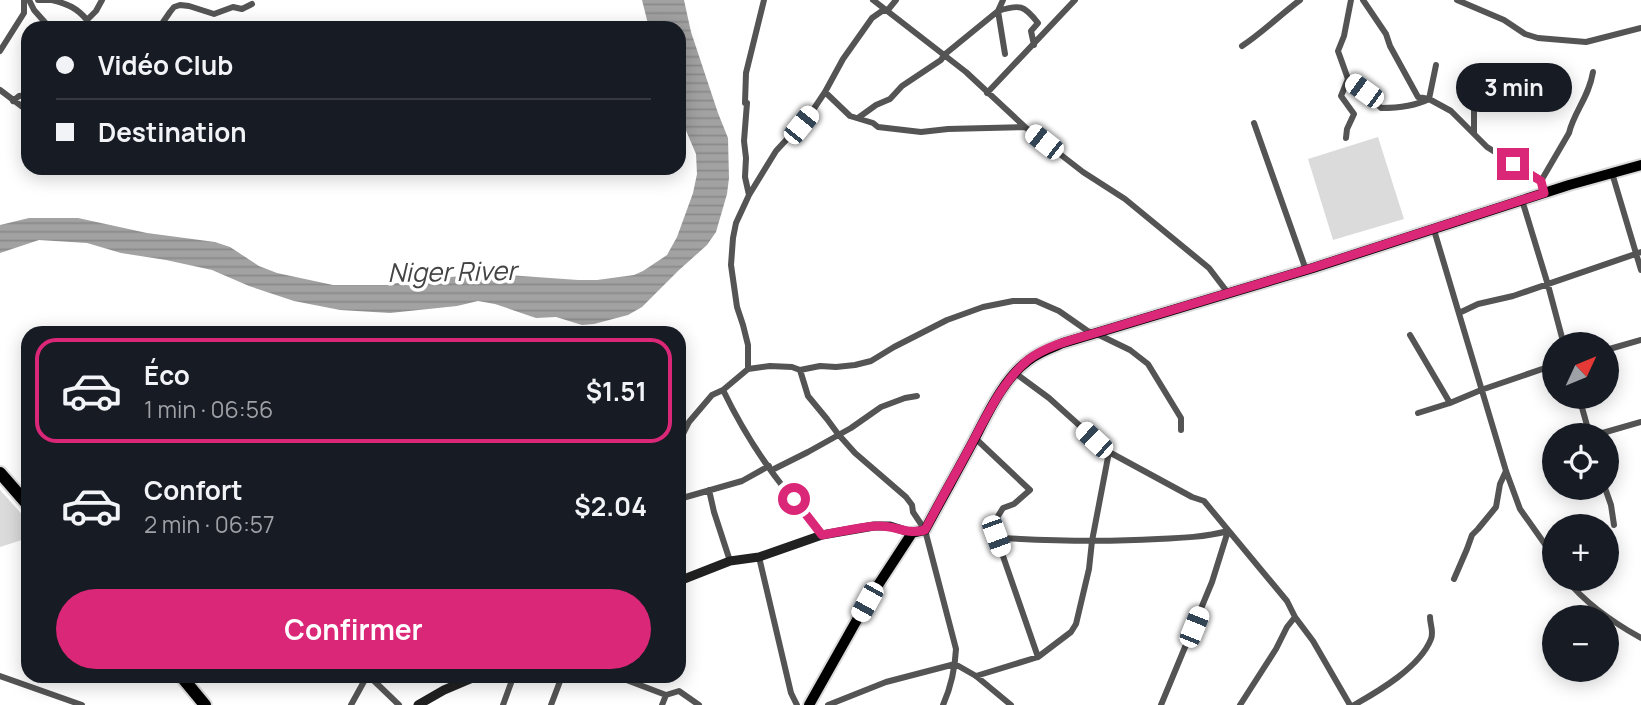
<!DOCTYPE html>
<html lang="fr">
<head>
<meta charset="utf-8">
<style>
	body { margin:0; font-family:Manrope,sans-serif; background:#242831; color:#f1f3f6; height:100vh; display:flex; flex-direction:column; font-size:26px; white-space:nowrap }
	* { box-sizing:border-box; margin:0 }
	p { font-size:23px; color:#9ea1a6 }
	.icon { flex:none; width:38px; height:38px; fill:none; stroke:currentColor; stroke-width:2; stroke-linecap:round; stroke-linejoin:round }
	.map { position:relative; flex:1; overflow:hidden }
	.details { position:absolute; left:21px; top:326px; width:665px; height:357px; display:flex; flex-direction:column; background:#171b24; border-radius:21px; box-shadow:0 4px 18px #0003 }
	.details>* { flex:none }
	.banner { position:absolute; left:21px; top:21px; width:665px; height:154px; border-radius:21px; box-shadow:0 4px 18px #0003; display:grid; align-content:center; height:154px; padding:0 35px; background:#171b24 }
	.needle { width:46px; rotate:46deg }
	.tools { position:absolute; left:1542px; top:332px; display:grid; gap:14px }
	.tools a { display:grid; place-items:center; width:77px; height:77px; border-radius:50%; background:#171b24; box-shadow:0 4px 18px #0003; font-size:35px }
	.end { position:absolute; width:32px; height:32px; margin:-16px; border:9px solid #db2777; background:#fff; box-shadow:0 0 0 4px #fff }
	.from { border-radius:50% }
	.bubble { position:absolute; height:49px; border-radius:24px; background:#171b24; box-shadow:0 4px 18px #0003; font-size:23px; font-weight:700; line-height:49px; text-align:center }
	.car { position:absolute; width:21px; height:42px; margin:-21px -10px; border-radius:9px; box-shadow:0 0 5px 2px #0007; background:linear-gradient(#fff 24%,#345 0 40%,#fff 0 76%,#345 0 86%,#fff 0) }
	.banner b { display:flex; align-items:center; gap:24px; height:66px; font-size:26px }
	.banner b+b { border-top:2px solid #363941 }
	.banner i { width:18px; height:18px; background:#f1f3f6 }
	ul { padding:12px 0 0; list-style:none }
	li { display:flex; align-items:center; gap:21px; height:105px; margin:0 14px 10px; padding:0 21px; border:4px solid transparent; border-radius:21px }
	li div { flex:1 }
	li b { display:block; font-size:26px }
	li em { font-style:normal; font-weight:700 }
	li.on { border-color:#db2777 }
	li>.icon { width:63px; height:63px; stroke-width:1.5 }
	.button { display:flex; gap:14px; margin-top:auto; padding:14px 35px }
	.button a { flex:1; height:80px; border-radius:42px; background:#db2777; color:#fff; font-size:28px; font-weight:700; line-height:80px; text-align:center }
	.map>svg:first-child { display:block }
	.grass { fill:#dbdbdb }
	.water { fill:url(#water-rules) }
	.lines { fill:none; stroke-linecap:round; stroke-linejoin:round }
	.primary-casing { stroke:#dbdbdb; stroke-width:14 }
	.highway-casing { stroke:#dbdbdb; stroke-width:16 }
	.street { stroke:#545454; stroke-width:6 }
	.secondary { stroke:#212121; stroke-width:9 }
	.primary { stroke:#000; stroke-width:10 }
	.highway { stroke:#000; stroke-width:12 }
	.route { stroke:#db2777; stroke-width:9 }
	.labels { text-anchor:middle; stroke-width:7; stroke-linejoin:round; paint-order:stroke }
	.water-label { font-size:26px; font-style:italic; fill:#434343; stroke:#fff }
</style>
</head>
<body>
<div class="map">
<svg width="1641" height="705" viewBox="0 0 1641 705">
	<defs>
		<pattern id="water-rules" width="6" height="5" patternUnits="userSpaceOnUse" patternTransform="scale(1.75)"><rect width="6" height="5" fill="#a2a2a2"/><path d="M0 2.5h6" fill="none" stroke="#8a8a8a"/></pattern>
	</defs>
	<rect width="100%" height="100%" fill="#fff"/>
	<path class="grass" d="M1378,137L1404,219L1333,240L1308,159Z
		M0,490L28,521V538L0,547Z"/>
	<path class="water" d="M642,0H684L691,32L718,113L728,138L729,178L727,194L716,232L707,245L678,271L642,307L628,315L594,324L582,325L556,317L536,318L495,304L478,301L457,306L390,313L340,310L294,301L249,286L212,270L166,260L121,253L87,243L39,240L0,253V225L29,218H78L147,233L215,242L230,247L259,266L277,273L333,285H386L421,279L494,274L578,280H597L634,275L643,271L667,255L677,237L693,193L697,174L696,154L679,114V28H649Z"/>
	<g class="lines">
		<defs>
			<path id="primary" d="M809,705L867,602L912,533L925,530C941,500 958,470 974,440C988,413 1004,378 1029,360C1039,352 1051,348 1063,343L1313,268L1569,185L1641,165"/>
			<path id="highway" d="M0,473L28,505
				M181,676L205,705"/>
		</defs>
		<use href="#primary" class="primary-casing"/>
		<use href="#highway" class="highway-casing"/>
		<path class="street" d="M29,0L34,10L50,28
			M38,0H51
			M52,0C68,4 77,8 87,20
			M873,0L966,72L1025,127L1083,172L1125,199L1209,268L1228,293
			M1363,0L1386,34L1390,46L1418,97L1429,99L1451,111L1487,147L1541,181L1544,193
			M1457,0L1504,20L1525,34L1538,38L1586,42L1641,28
			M79,28L96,11L102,0
			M159,28L170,12L174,7L180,5L189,6L214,14L233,7L242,9L252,4
			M1242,46C1263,32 1280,15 1300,0
			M0,51L24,13V0
			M1005,54L998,11C1020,4 1024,5 1038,23L1031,31L1034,45
			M1348,79L1364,91L1381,108C1397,108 1415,106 1429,99L1436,65
			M0,90L28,111
			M825,92L850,116L873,123L878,127L921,132L948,129L1025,127
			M987,93L1075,0
			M13,101L19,96L28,95
			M858,118L876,105L890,99L902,86L941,60L944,55L998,11L1003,0
			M1254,123L1306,270
			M1474,133V108L1479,83V67
			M1346,138L1347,129L1354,114L1341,96L1348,79L1338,51L1344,36L1351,0
			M1612,173L1641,270
			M1541,181L1569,133C1574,112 1589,97 1593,72
			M749,195L776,151L811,113L825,92L843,59L872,18L882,11H887L896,0
			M1522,200L1548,285L1564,345
			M1434,230L1506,471L1520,509L1554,557
			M1459,313L1478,304L1513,296L1641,252
			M1097,334L1130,350L1148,364L1181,418V430
			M1410,335L1450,403
			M1606,350L1641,340
			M748,369V345L743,325L737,307L731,265L733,238L736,223L749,195L745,177L746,158L744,141L747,103H745L746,73L764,0
			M800,370L808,396L827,419L838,434L855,453L906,497L912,505L913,512L925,530L956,649C955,669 951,687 943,705
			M1015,373L1049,398L1109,452L1192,497L1204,501L1287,601L1295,617L1313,641L1350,705
			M723,390C739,423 761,459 784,488C797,503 810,518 822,535
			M1579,397L1590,436
			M1418,413L1450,403L1481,390L1554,365
			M1592,436L1641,422
			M975,438L1030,490L1014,504L1003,508L995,521L996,536
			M679,442L689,422L712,395L723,390L748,369L770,366L792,367L800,370L820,366L836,367L855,365L871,361L894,347L947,320L983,307L1013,301H1036L1059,311L1092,334
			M1109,452L1092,541L1089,569L1076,624L1071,632L1038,657L996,536L1004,538C1055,541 1106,542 1158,539C1182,538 1205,537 1228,531
			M772,470L808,452L851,428L881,407L905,398L917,396
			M1605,488L1611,505L1614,525
			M709,490L714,512L730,561
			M679,499L742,481L769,466
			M759,557L791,693L797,705
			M1454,579L1467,549L1472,535L1478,529L1496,507L1500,484L1506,471
			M1566,579C1586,604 1614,623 1641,638
			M0,676L82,705
			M369,676L399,705
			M616,676L666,695
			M976,676L1038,657
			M351,705L367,676
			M503,705L511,683V676
			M551,705L562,676
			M662,705L666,695L679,691L699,705
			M828,705L886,682L955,664L976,676L1011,705
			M1161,705L1212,582L1228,531
			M1240,705L1276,649L1287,627L1295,617
			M1354,705C1379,691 1420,667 1431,639C1434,631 1430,625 1430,617"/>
		<path class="secondary" d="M679,581L730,561L759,557L822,535L874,526H890L912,533
			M418,705L444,690L477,676"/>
		<use href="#primary" class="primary"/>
		<use href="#highway" class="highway"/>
	</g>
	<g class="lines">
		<path class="route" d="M794,499L822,535C840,532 859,527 877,526C897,525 904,535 925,530C940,501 956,473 971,445C986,417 1003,380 1028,360C1046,346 1071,340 1092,334L1312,268L1544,193L1541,181L1513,164"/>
	</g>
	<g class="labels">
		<g class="water-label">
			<text transform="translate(452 272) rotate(-1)" y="9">Niger River</text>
		</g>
	</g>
</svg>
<div class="tools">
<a><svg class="needle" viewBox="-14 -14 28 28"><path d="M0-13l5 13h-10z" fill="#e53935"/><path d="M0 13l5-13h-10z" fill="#9ea1a6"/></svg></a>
<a><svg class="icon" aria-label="locate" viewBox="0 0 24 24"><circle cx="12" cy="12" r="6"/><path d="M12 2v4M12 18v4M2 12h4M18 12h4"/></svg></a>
<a>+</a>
<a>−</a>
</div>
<i class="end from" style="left:794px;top:499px"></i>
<i class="end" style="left:1513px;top:164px"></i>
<div class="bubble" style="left:1456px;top:63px;width:116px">3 min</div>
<i class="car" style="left:1364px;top:91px;rotate:306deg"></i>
<i class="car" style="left:801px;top:125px;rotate:39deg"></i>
<i class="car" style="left:1044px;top:142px;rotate:308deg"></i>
<i class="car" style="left:1094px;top:440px;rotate:313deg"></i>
<i class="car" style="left:996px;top:536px;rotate:160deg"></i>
<i class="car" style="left:867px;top:602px;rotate:209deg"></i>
<i class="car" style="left:1194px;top:627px;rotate:22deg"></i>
<div class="banner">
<b><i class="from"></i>Vidéo Club</b>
<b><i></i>Destination</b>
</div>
<section class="details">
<ul>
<li class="on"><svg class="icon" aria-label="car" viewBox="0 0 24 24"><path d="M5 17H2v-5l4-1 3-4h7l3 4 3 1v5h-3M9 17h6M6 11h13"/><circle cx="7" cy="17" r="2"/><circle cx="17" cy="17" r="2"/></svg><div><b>Éco</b><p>1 min · 06:56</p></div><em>$1.51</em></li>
<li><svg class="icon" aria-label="car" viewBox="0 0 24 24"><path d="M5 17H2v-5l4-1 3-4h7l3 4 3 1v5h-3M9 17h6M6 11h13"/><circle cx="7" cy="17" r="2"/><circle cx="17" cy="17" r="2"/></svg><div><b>Confort</b><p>2 min · 06:57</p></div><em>$2.04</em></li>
</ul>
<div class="button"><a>Confirmer</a></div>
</section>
</div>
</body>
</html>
